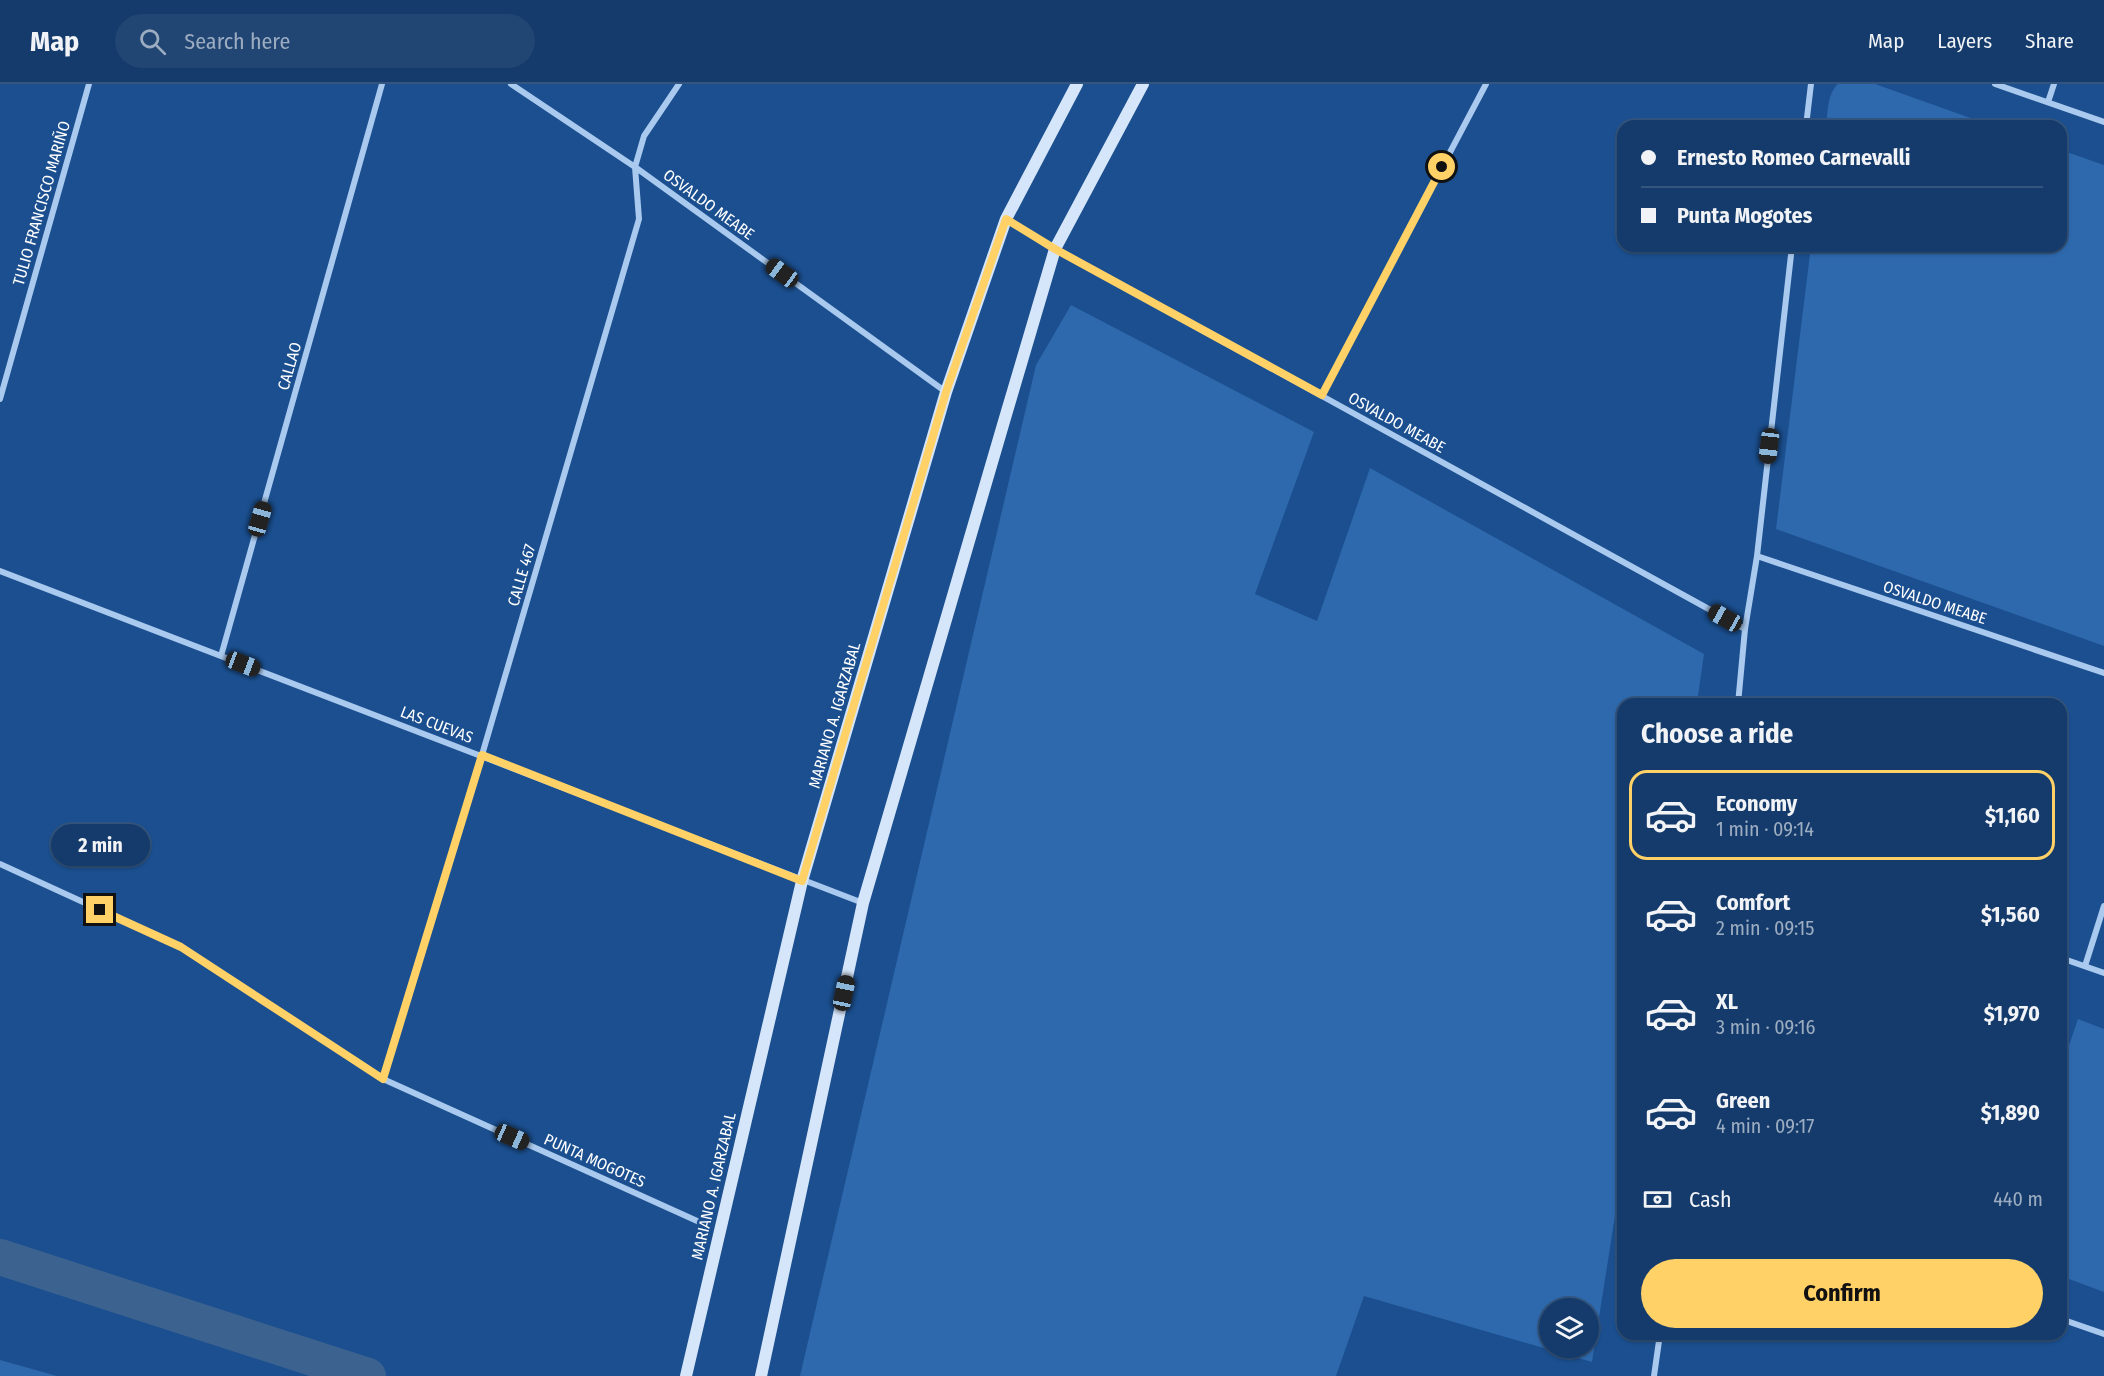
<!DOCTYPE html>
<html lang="en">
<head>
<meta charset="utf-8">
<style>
	body { margin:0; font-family:"Fira Sans Condensed",sans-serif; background:#214673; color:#f1f3f6; height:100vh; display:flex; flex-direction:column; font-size:22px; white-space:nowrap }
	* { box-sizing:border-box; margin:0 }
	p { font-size:20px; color:#9dadc1 }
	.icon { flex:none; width:33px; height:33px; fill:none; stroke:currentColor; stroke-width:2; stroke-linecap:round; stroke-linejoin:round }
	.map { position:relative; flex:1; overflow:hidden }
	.side { position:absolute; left:1617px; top:614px; width:450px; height:642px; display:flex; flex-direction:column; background:#143b6b; border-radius:18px; box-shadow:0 2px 4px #0004,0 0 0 2px #33557e }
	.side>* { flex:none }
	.top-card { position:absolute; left:1617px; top:36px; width:450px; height:132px; border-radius:18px; box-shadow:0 2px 4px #0004,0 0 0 2px #33557e; display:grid; align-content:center; height:132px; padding:0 24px; background:#143b6b }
	.buttons { position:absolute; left:1539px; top:1214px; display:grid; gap:12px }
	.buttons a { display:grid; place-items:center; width:60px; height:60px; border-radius:50%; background:#143b6b; box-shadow:0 2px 4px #0004,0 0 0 2px #33557e; font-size:30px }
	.end { position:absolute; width:27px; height:27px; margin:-14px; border:8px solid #ffd166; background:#111; box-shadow:0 0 0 3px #111 }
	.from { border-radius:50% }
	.bubble { position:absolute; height:42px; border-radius:21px; background:#143b6b; box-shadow:0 2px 4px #0004,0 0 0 2px #33557e; font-size:20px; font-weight:700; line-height:42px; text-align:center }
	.car { position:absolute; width:18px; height:36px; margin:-18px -9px; border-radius:8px; box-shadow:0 0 4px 2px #0007; background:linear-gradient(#222 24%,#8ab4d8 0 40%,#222 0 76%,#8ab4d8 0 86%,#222 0) }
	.top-card b { display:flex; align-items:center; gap:21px; height:57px; font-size:22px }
	.top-card b+b { border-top:2px solid #33557e }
	.top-card i { width:15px; height:15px; background:#f1f3f6 }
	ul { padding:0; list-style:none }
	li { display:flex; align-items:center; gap:18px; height:90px; margin:0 12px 9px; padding:0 12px; border:3px solid transparent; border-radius:18px }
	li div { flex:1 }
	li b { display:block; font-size:22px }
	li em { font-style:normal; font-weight:700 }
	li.active { border-color:#ffd166 }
	li>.icon { width:54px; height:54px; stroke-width:1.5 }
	h2 { padding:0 24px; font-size:27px; line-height:72px }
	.pay { display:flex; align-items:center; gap:15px; height:66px; padding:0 24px; font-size:22px }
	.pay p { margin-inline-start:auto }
	.action { display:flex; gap:12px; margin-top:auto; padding:12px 24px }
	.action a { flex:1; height:69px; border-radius:36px; background:#ffd166; color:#111; font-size:24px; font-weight:700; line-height:69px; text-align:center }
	header { display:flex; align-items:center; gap:36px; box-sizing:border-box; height:84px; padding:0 30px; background:#143b6b; border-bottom:2px solid #33557e }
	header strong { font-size:28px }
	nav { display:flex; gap:33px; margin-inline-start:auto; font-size:21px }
	.search { width:420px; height:54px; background:#214673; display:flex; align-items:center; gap:15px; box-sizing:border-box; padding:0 21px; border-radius:33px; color:#9dadc1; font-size:22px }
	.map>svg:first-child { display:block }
	.green { fill:#2e69ad; fill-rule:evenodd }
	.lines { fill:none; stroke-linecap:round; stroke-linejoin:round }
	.canal { stroke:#3c6290; stroke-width:36 }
	.street { stroke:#a9c9ee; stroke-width:6 }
	.secondary { stroke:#d6e6fa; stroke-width:12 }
	.route { stroke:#ffd166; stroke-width:8 }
	.labels { text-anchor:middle; stroke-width:5; stroke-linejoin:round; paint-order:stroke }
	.street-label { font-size:16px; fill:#fff; stroke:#1b4f8f }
</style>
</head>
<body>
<header>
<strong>Map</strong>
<div class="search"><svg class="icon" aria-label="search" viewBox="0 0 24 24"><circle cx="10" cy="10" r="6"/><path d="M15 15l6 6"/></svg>Search here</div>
<nav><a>Map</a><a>Layers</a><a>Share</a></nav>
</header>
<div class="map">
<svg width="2104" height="1292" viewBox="0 0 2104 1292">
	<rect width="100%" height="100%" fill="#1b4f8f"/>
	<path class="green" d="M1838,0H1875L1993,42H1826C1828,28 1827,10 1838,0Z
		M2061,66L2104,81V562L1776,445L1811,162H2061Z
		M1071,221L1314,348L1255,510L1317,537L1370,384L1704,570L1697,619L1623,620V1081L1592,1278L1364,1212L1336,1292H800L1036,281ZM1550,1224H1588V1263H1550Z
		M2078,935L2104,945V1208L2061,1192V985Z
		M0,1276L57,1292H0Z"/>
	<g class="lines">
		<path class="canal" d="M0,1173L368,1292"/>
		<path class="street" d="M511,0L635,83L946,308
			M1995,0L2104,38
			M2048,18L2054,0
			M1806,42L1811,0
			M1006,135L1055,165L1745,545
			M1322,311L1486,0
			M0,315L89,0
			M1757,472L2104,589
			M0,487L863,819
			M221,572L382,0
			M1738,620L1745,545L1757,472L1792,162
			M0,780L181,863L383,995L706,1141
			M2061,874L2104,889
			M2085,882L2104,822
			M383,995L482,671L639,135L635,83L644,52L679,0
			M2061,1235L2104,1250
			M1654,1292L1660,1250"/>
		<path class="secondary" d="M686,1292L802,797L946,308L1006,135L1077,0
			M761,1292L863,819L1005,334L1055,165L1143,0"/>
	</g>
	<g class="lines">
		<path class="route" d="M100,826L181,863L383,995L482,671L802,797L946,308L1006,135L1055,165L1322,311L1442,83"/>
	</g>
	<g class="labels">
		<g class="street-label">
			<text transform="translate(41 119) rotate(-74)" y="6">TULIO FRANCISCO MARIÑO</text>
			<text transform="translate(709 120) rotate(36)" y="6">OSVALDO MEABE</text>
			<text transform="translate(289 282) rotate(-74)" y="6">CALLAO</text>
			<text transform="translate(1397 338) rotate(29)" y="6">OSVALDO MEABE</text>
			<text transform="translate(521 491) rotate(-74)" y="6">CALLE 467</text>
			<text transform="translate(1935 518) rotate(18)" y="6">OSVALDO MEABE</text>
			<text transform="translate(834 631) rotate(-74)" y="6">MARIANO A. IGARZABAL</text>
			<text transform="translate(437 640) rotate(21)" y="6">LAS CUEVAS</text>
			<text transform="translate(595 1076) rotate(24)" y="6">PUNTA MOGOTES</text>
			<text transform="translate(713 1102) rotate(-77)" y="6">MARIANO A. IGARZABAL</text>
		</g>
	</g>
</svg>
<div class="buttons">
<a><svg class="icon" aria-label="layers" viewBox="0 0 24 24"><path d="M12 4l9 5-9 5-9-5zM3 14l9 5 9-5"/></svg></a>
</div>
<i class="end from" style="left:1442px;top:83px"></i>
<i class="end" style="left:100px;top:826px"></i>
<div class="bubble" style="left:51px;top:740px;width:99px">2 min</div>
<i class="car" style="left:782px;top:189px;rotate:306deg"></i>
<i class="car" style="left:1769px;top:362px;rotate:187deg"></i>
<i class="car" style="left:260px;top:435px;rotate:16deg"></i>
<i class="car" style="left:1725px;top:534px;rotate:299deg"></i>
<i class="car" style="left:243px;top:580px;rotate:111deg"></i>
<i class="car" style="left:844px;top:909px;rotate:12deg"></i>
<i class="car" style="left:512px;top:1053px;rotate:114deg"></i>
<div class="top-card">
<b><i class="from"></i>Ernesto Romeo Carnevalli</b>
<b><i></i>Punta Mogotes</b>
</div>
<section class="side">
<h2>Choose a ride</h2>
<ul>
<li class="active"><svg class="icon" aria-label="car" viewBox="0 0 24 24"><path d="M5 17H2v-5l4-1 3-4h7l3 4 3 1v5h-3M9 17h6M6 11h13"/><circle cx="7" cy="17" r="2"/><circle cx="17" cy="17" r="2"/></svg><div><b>Economy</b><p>1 min · 09:14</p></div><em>$1,160</em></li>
<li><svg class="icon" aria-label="car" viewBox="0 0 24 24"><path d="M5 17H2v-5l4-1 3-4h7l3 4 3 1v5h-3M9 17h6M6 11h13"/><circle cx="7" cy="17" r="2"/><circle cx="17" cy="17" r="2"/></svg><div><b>Comfort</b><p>2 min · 09:15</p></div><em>$1,560</em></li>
<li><svg class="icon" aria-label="car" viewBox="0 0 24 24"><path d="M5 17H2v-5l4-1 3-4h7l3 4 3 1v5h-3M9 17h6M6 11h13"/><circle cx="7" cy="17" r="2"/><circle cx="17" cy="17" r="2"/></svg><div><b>XL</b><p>3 min · 09:16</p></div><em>$1,970</em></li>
<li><svg class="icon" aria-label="car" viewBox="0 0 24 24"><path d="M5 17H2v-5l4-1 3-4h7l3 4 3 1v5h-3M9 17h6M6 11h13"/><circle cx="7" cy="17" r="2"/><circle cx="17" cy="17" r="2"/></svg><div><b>Green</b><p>4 min · 09:17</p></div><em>$1,890</em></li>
</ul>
<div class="pay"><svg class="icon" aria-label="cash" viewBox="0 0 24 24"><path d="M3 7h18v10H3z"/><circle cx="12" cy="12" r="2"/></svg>Cash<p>440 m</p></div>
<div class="action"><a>Confirm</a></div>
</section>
</div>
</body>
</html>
